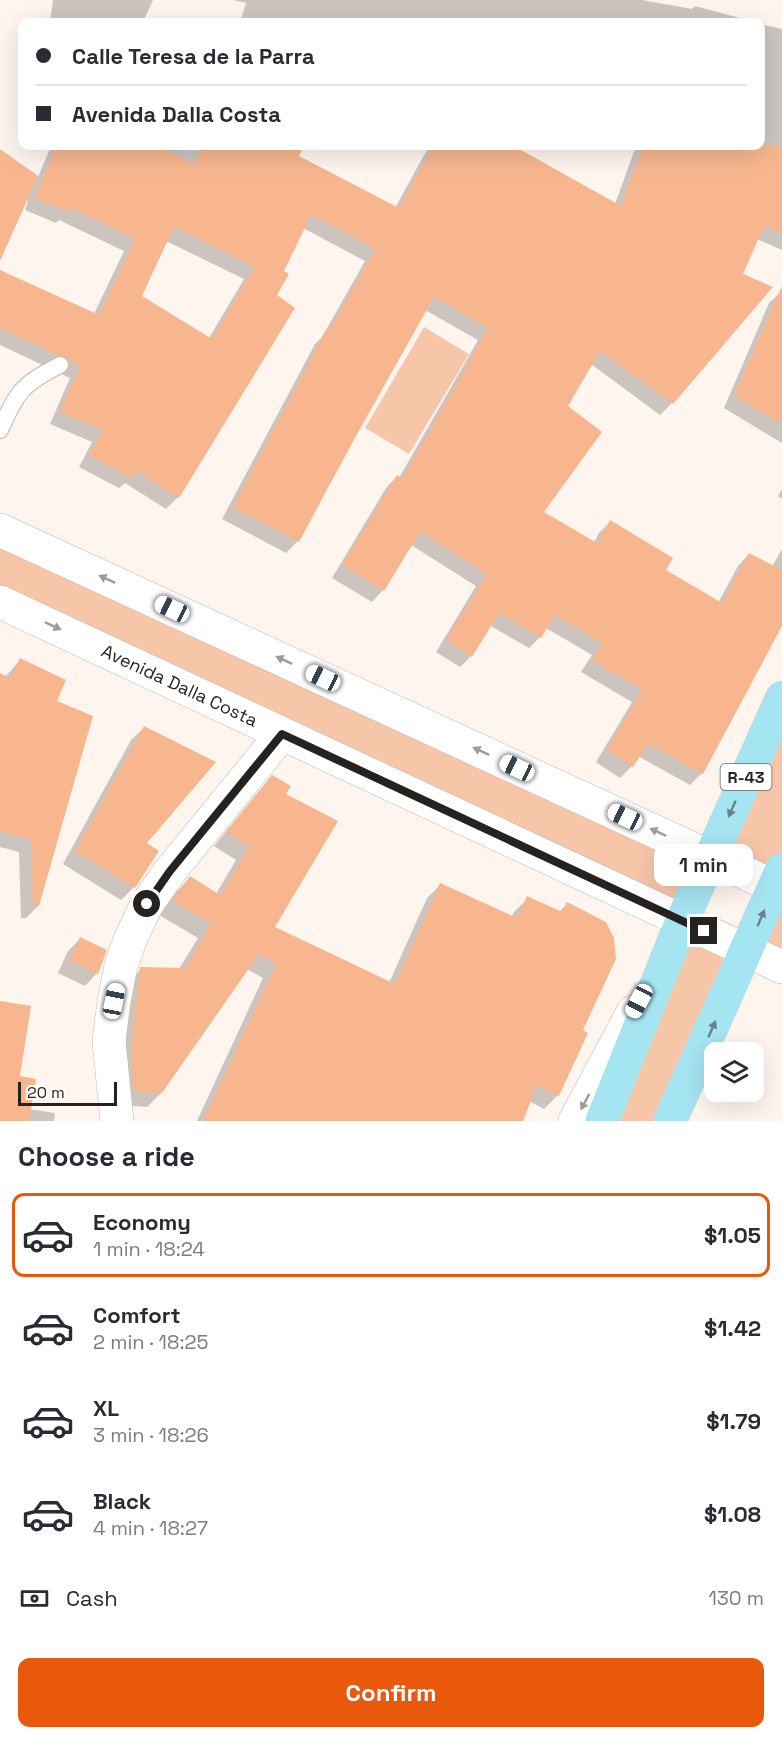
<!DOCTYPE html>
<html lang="en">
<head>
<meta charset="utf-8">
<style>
	body { margin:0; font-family:"Space Grotesk",sans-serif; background:#f2f2f3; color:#2b2b33; height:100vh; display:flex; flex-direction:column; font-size:22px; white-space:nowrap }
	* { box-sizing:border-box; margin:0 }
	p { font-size:20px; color:#7c7c81 }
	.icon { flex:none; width:33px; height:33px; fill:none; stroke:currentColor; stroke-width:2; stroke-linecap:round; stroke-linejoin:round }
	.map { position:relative; height:1121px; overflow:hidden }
	.drawer { display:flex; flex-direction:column; background:#fff; flex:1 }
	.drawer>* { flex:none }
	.hud { position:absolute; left:18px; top:18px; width:747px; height:132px; border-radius:12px; box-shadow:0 6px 24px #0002; display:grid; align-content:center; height:132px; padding:0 18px; background:#fff }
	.tools { position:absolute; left:704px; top:1042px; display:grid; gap:12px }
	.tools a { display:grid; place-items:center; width:60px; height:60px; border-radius:12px; background:#fff; box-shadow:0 6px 24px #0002; font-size:30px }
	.scale { position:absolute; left:18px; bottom:15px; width:99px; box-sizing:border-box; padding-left:6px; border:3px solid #26221f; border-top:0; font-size:16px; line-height:21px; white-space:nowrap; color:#26221f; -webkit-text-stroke:4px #fff; paint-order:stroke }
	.end { position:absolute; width:27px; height:27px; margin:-14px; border:8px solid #26221f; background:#fff; box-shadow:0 0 0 3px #fff }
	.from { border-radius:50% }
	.bubble { position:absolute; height:42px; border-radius:12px; background:#fff; box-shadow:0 6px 24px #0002; font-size:20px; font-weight:800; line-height:42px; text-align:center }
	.car { position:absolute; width:18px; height:36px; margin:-18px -9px; border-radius:8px; box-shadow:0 0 4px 2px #0007; background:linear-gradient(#fff 24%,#345 0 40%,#fff 0 76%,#345 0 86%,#fff 0) }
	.hud b { display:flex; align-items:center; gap:21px; height:57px; font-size:22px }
	.hud b+b { border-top:2px solid #e1e1e2 }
	.hud i { width:15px; height:15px; background:#2b2b33 }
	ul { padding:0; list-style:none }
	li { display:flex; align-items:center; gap:18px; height:84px; margin:0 12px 9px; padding:0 6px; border:3px solid transparent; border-radius:12px }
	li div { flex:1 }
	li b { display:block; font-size:22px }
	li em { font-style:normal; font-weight:800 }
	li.current { border-color:#ea580c }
	li>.icon { width:54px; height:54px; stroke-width:1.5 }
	h2 { padding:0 18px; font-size:27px; line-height:72px }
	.pay { display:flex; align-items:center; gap:15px; height:66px; padding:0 18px; font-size:22px }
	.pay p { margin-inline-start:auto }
	.cta { display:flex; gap:12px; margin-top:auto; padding:12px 18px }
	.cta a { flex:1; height:69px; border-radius:12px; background:#ea580c; color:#fff; font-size:24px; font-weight:800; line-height:69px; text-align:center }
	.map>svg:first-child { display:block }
	.green { fill:#f7c6a9; fill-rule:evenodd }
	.shadow { fill:#0003; fill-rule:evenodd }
	.building { fill:#f7b68e; fill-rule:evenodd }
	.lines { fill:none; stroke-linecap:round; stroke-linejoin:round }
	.service-casing { stroke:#c3b7b0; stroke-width:18 }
	.minor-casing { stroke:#c3b7b0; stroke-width:34 }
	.tertiary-casing { stroke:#c3b7b0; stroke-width:34 }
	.primary-casing { stroke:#d4d3d2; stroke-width:34 }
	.service { stroke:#fff; stroke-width:16 }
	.minor { stroke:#fff; stroke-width:33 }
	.tertiary { stroke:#fff; stroke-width:33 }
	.primary { stroke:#a5e4f1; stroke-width:33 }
	.oneway { fill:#9d9c9a }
	.oneway2 { fill:#668388 }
	.route { stroke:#26221f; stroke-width:8 }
	.labels { text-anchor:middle; stroke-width:4.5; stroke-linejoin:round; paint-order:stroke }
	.shield { fill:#fff; stroke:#676462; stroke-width:1.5 }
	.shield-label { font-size:16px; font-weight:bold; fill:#26221f }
	.street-label { font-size:18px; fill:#26221f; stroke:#fff }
</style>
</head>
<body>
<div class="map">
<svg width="782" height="1121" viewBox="0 0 782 1121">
	<rect width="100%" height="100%" fill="#fff5ef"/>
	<path class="green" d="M424,327L469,354L409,454L365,428Z
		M0,530L710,857L782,698V967L747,951L670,1121H575L682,921L0,602ZM711,857L774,886L747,950L682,921Z"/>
	<path class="shadow" d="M53,0H153L143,22H50Z
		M233,0H642L692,9L695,6L755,22H240L246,3Z
		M760,24L782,29V250L757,239L672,403L660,415L591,364L566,406L542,512L594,542L599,533L610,522L664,570L718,603L738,566L749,554L772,567L782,549V622L702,773L690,785L638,756L632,766L620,778L596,762L632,702L581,672L592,655L546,628L540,637L529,648L489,625L471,656L460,667L436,652L476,586L411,545L383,590L372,602L332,578L386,488L397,476L399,478L478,340L425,310L298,541L286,553L222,519L315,344L322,337L365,261L303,228L282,271L275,296L178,497L166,509L125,483L119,488L79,467L92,442L50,424L70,378L0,345V272L94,314L124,251L59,220L56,223L25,210L28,201L26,200L0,258V160L6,155L38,177L51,146H258L264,148L265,146H302L297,157L395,208L429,146H511L615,204L636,146H760ZM166,241L244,279L209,338L140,296Z
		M781,292H782V443L724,408L769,303Z
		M782,489V499L778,496Z
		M20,660L55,702L38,906L26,918H21L19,852L0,847V675L5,677Z
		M144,728L145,843L134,887L121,900L63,864L131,740Z
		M273,777L284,795L273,928L389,983L427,898L441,884L511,917L514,912L528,898L559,912L567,904L581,1031L558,1095L544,1109L529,1101L521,1121H197L263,978L247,969L161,1093L147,1107L119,1105L127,983L141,969H179L198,938L159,915L176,892L190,878L216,894L236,860L214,846L259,791Z
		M80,939L97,973L85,986L58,973L68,951Z
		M0,1002L18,1078L29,1109L55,1113L54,1121H0Z"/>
	<path class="building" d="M56,146H160L194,165L202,146H304L299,156L399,208L433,146H514L621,206L643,146H782V234L764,226L743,274L773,287L673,404L600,351L568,406L602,432L544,512L597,543L610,520L673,558L666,570L722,603L749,553L782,570V626L703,774L648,744L633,767L607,750L642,690L592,660L602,643L555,615L541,638L499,613L472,657L446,640L487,574L420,532L384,591L342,565L397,475L403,478L488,328L434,297L352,443L299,542L233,507L326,330L328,332L375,249L311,215L284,271L289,274L277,295L295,308L179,498L136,471L132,478L89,455L103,430L60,412L80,366L70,361L65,356L58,355L0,328V270L99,315L135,239L71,208L68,212L35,198ZM174,227L254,267L212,339L142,296Z
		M0,149L38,176L0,261Z
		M782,286V424L734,396Z
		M20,658L66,680L57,701L93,716L39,906H33L31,840L0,831V673L10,678Z
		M144,726L216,762L147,843L159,851L135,888L75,851Z
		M272,775L291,786L286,794L338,821L275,927L395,984L440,883L517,918L527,896L562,912L567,902L606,922L614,938L616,959L583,1030L588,1033L559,1096L537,1085L523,1121H203L276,964L259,954L162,1093L133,1092L131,1045L140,967L185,968L211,924L172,901L190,876L220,895L249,846L226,832Z
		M80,937L107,950L98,974L69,960Z
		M0,1001L31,1006L20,1076L36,1079L29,1121H0Z"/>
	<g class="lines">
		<defs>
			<path id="service" d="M0,430C18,391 21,385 60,365"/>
			<path id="minor" d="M117,1121L109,1041L114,1001L121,966L130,940L147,904L170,871L282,734
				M575,1121L633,1012"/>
			<g id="tertiary">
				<path d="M0,530L782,890"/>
				<path id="s1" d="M0,602L782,967"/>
			</g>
			<path id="primary" d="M602,1121L682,921L782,698
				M670,1121L782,869"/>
		</defs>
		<use href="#service" class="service-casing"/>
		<use href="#minor" class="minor-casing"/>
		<use href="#tertiary" class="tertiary-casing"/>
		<use href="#primary" class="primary-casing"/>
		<use href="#service" class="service"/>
		<use href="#minor" class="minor"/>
		<use href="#tertiary" class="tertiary"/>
		<use href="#primary" class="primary"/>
	</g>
	<defs><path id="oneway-solid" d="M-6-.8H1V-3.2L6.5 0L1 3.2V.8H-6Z" transform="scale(1.5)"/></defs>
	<g class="oneway">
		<use href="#oneway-solid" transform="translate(107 579) rotate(-155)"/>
		<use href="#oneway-solid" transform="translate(53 626) rotate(25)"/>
		<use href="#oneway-solid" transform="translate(284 660) rotate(-155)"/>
		<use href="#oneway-solid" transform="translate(481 751) rotate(-155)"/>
		<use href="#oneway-solid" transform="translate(658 832) rotate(-155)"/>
		<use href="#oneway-solid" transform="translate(585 1102) rotate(118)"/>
	</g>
	<g class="oneway2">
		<use href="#oneway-solid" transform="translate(732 809) rotate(114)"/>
		<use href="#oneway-solid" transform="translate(761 918) rotate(-67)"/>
		<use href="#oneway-solid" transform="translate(712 1029) rotate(-66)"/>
	</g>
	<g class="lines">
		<path class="route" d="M147,904L170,871L282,734L704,931"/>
	</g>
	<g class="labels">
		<rect class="shield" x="720.5" y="764" width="51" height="26" rx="4.5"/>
		<g class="shield-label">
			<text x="746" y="783">R-43</text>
		</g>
		<g class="street-label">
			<text dy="6" stroke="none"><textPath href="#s1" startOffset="198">Avenida Dalla Costa</textPath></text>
		</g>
	</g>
</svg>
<div class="tools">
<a><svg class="icon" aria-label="layers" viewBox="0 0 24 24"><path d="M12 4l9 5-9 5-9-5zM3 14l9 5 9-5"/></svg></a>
</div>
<div class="scale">20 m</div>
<i class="end from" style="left:147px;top:904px"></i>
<i class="end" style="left:704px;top:931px"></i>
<div class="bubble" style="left:654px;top:844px;width:99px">1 min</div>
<i class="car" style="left:172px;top:609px;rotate:295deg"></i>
<i class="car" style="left:323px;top:678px;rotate:295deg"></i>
<i class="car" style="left:517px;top:768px;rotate:295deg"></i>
<i class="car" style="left:625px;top:817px;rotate:295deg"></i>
<i class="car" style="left:114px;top:1001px;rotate:11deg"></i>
<i class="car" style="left:639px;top:1001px;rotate:208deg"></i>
<div class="hud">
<b><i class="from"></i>Calle Teresa de la Parra</b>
<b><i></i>Avenida Dalla Costa</b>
</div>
</div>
<section class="drawer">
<h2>Choose a ride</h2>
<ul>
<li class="current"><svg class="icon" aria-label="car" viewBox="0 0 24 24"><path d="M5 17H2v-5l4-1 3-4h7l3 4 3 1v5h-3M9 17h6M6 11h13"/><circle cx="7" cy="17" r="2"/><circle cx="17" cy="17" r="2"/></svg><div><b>Economy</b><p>1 min · 18:24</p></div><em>$1.05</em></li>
<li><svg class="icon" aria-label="car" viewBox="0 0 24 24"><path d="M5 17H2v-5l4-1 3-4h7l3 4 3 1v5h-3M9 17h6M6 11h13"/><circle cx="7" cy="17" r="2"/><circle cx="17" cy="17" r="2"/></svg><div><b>Comfort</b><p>2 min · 18:25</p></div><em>$1.42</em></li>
<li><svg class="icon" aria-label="car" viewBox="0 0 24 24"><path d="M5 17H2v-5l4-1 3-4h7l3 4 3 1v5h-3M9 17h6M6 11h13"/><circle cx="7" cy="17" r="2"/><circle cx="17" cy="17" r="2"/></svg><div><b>XL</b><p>3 min · 18:26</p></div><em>$1.79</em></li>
<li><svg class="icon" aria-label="car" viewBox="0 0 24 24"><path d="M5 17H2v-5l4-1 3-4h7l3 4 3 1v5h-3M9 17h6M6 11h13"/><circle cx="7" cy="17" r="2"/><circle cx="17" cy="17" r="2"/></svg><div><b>Black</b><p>4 min · 18:27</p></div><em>$1.08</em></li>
</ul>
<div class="pay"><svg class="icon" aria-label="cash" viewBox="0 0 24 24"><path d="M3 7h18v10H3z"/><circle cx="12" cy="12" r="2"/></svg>Cash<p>130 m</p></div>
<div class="cta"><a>Confirm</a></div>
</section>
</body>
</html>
